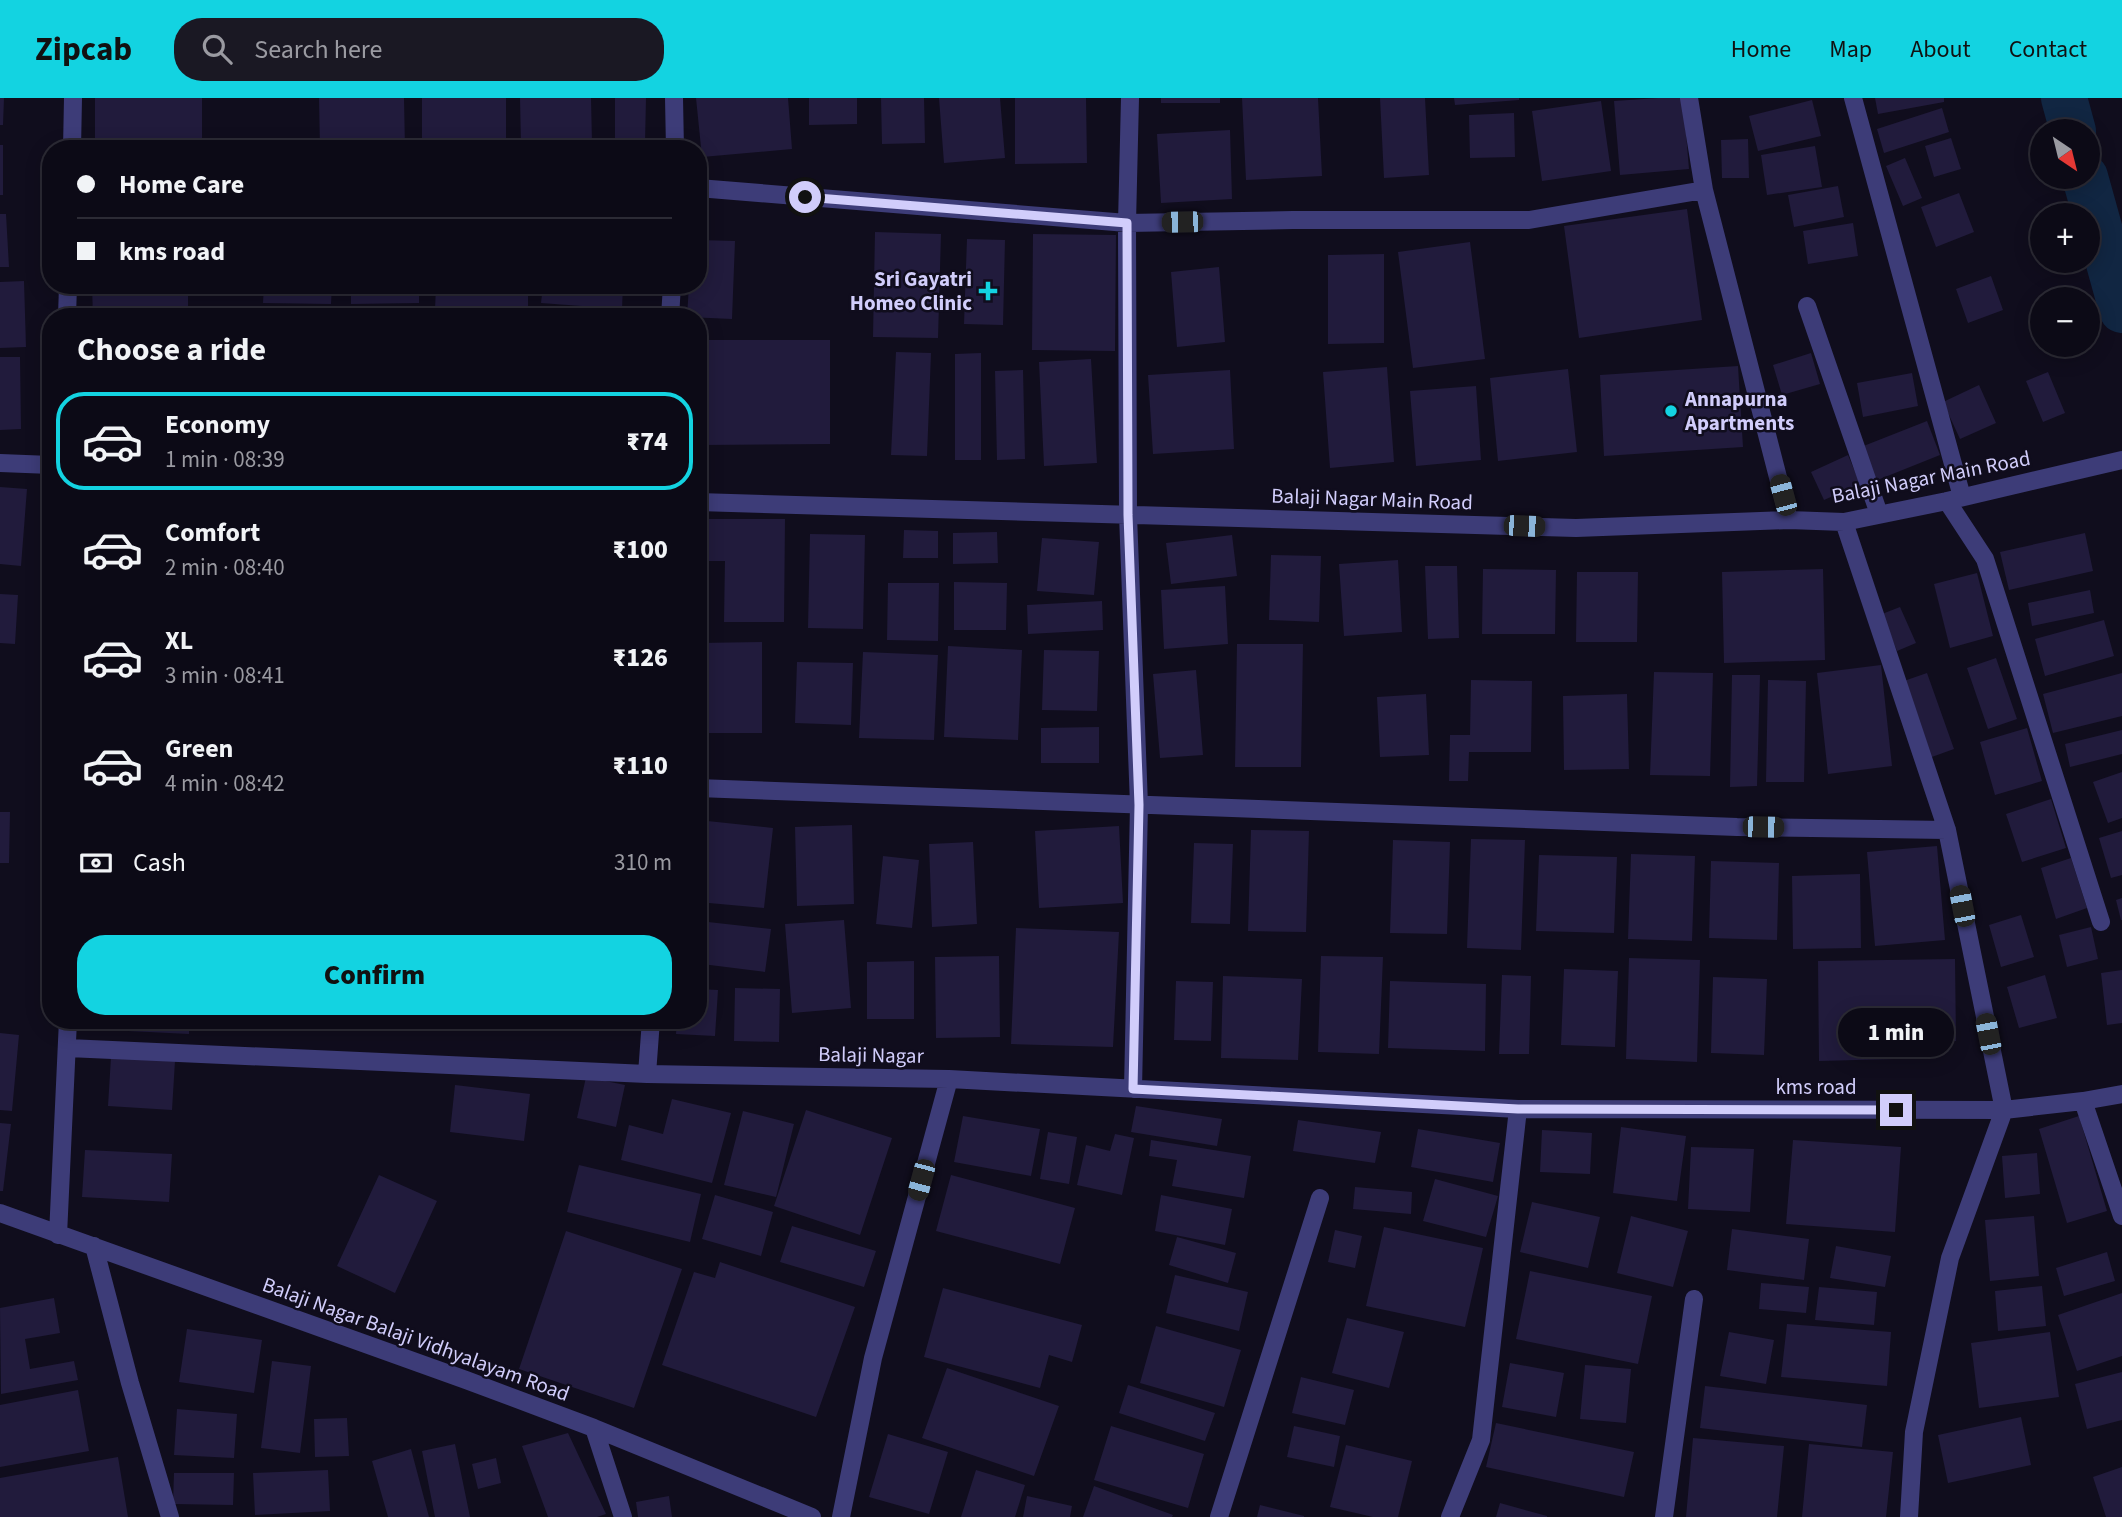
<!DOCTYPE html>
<html lang="en">
<head>
<meta charset="utf-8">
<style>
	body { margin:0; font-family:"Source Sans 3",sans-serif; background:#1a1823; color:#f1f3f6; height:100vh; display:flex; flex-direction:column; font-size:26px; white-space:nowrap }
	* { box-sizing:border-box; margin:0 }
	p { font-size:23px; color:#9a9aa1 }
	.icon { flex:none; width:38px; height:38px; fill:none; stroke:currentColor; stroke-width:2; stroke-linecap:round; stroke-linejoin:round }
	.map { position:relative; flex:1; overflow:hidden }
	.sheet { position:absolute; left:42px; top:210px; width:665px; height:721px; display:flex; flex-direction:column; background:#0c0a16; border-radius:28px; box-shadow:0 4px 18px #0003,0 0 0 2px #2c2b35 }
	.sheet>* { flex:none }
	.top-card { position:absolute; left:42px; top:42px; width:665px; height:154px; border-radius:28px; box-shadow:0 4px 18px #0003,0 0 0 2px #2c2b35; display:grid; align-content:center; height:154px; padding:0 35px; background:#0c0a16 }
	.needle { width:46px; rotate:145deg }
	.buttons { position:absolute; left:2030px; top:21px; display:grid; gap:14px }
	.buttons a { display:grid; place-items:center; width:70px; height:70px; border-radius:50%; background:#0c0a16; box-shadow:0 4px 18px #0003,0 0 0 2px #2c2b35; font-size:35px }
	.end { position:absolute; width:32px; height:32px; margin:-16px; border:9px solid #d1cdfb; background:#111; box-shadow:0 0 0 4px #111 }
	.from { border-radius:50% }
	.bubble { position:absolute; height:49px; border-radius:24px; background:#0c0a16; box-shadow:0 4px 18px #0003,0 0 0 2px #2c2b35; font-size:23px; font-weight:800; line-height:49px; text-align:center }
	.car { position:absolute; width:21px; height:42px; margin:-21px -10px; border-radius:9px; box-shadow:0 0 5px 2px #0007; background:linear-gradient(#222 24%,#8ab4d8 0 40%,#222 0 76%,#8ab4d8 0 86%,#222 0) }
	.top-card b { display:flex; align-items:center; gap:24px; height:66px; font-size:26px }
	.top-card b+b { border-top:2px solid #2c2b35 }
	.top-card i { width:18px; height:18px; background:#f1f3f6 }
	ul { padding:0; list-style:none }
	li { display:flex; align-items:center; gap:21px; height:98px; margin:0 14px 10px; padding:0 21px; border:4px solid transparent; border-radius:28px }
	li div { flex:1 }
	li b { display:block; font-size:26px }
	li em { font-style:normal; font-weight:800 }
	li.selected { border-color:#13d3e1 }
	li>.icon { width:63px; height:63px; stroke-width:1.5 }
	h2 { padding:0 35px; font-size:32px; line-height:84px }
	.pay { display:flex; align-items:center; gap:18px; height:77px; padding:0 35px; font-size:26px }
	.pay p { margin-inline-start:auto }
	.button { display:flex; gap:14px; margin-top:auto; padding:14px 35px }
	.button a { flex:1; height:80px; border-radius:28px; background:#13d3e1; color:#111; font-size:28px; font-weight:800; line-height:80px; text-align:center }
	header { display:flex; align-items:center; gap:42px; box-sizing:border-box; height:98px; padding:0 35px; background:#13d3e1; color:#111 }
	header strong { font-size:33px }
	nav { display:flex; gap:38px; margin-inline-start:auto; font-size:24px }
	.search { width:490px; height:63px; background:#1a1823; display:flex; align-items:center; gap:18px; box-sizing:border-box; padding:0 24px; border-radius:28px; color:#9a9aa1; font-size:26px }
	.map>svg:first-child { display:block }
	.lines { fill:none; stroke-linecap:round; stroke-linejoin:round }
	.canal { stroke:#112642; stroke-width:46 }
	.building { fill:#211b3c }
	.minor { stroke:#3d3c78; stroke-width:18 }
	.route { stroke:#d1cdfb; stroke-width:9 }
	.poi-dot { fill:#13d3e1; stroke:#100d1d; stroke-width:2.5 }
	.labels { text-anchor:middle; stroke-width:5; stroke-linejoin:round; paint-order:stroke }
	.poi-label { font-size:21px; font-weight:bold; fill:#d1cdfb; stroke:#100d1d; text-anchor:end }
	.street-label { font-size:21px; fill:#d1cdfb; stroke:#100d1d }
</style>
</head>
<body>
<header>
<strong>Zipcab</strong>
<div class="search"><svg class="icon" aria-label="search" viewBox="0 0 24 24"><circle cx="10" cy="10" r="6"/><path d="M15 15l6 6"/></svg>Search here</div>
<nav><a>Home</a><a>Map</a><a>About</a><a>Contact</a></nav>
</header>
<div class="map">
<svg width="2122" height="1419" viewBox="0 0 2122 1419">
	<rect width="100%" height="100%" fill="#100d1d"/>
	<g class="lines">
		<path class="canal" d="M2064,0L2073,33
			M2085,79L2122,212"/>
	</g>
	<path class="building" d="M0,0H4L3,27H0Z
		M95,0H202V40L95,42Z
		M319,0H404L405,51H320Z
		M422,0H506V49H422Z
		M520,0H591L592,45L521,47Z
		M615,0H646L645,45L615,44Z
		M696,0H788L792,51L702,59Z
		M809,0H857V26L809,27Z
		M881,0H924L925,45L882,46Z
		M939,0H1000L1005,60L944,65Z
		M1015,0H1086L1087,65L1015,66Z
		M1161,0H1220V5H1161Z
		M1242,0H1318L1322,78L1246,82Z
		M1380,0H1425L1429,77L1384,80Z
		M1454,0H1519V2L1455,7Z
		M1658,0H1683L1689,71L1620,77L1614,3Z
		M1875,0H1944V4L1878,16Z
		M1812,2L1821,38L1758,53L1749,18Z
		M1601,3L1611,73L1542,83L1532,13Z
		M1942,10L1949,34L1884,55L1877,31Z
		M1514,15L1515,59L1470,60L1469,17Z
		M1230,32L1232,101L1161,105L1157,36Z
		M1951,40L1961,71L1934,79L1925,48Z
		M1748,41L1749,80H1722L1721,42Z
		M0,47H3V97H0Z
		M101,47L128,49V51H101Z
		M1815,48L1822,89L1767,97L1761,57Z
		M1905,60L1922,100L1903,108L1886,68Z
		M1838,88L1844,119L1794,129L1788,97Z
		M1959,95L1974,134L1936,149L1921,109Z
		M1687,111L1702,222L1579,240L1564,128Z
		M0,116H6L9,169H0Z
		M1853,125L1858,158L1808,166L1803,133Z
		M875,134L941,136L938,240L873,239Z
		M1033,136L1116,137L1115,253L1032,252Z
		M967,141L1005,142L1003,227L964,226Z
		M698,142L735,143L732,221L687,219L689,187H698Z
		M1470,144L1485,261L1413,270L1398,154Z
		M1384,156V245L1328,246V157Z
		M1219,169L1225,244L1177,249L1171,174Z
		M1991,178L2003,212L1968,225L1956,191Z
		M24,183L26,249L0,250V184Z
		M264,187H332L331,206L263,205Z
		M351,187H419V205L351,206Z
		M436,187H528V213L435,212Z
		M543,187H623L622,211L541,205Z
		M92,188H188V219H93Z
		M702,242H830V346L702,347Z
		M896,254L931,255L927,358L891,357Z
		M981,255V362H955V256Z
		M1811,255L1820,286L1782,297L1773,267Z
		M0,259H20L21,331L0,332Z
		M1091,261L1097,365L1044,368L1039,264Z
		M1738,268L1743,349L1604,358L1600,277Z
		M1387,269L1394,364L1330,370L1323,274Z
		M1568,271L1577,354L1498,363L1490,280Z
		M1023,272L1025,361L997,362L995,273Z
		M1230,272L1234,351L1153,356L1148,277Z
		M2048,274L2065,315L2043,324L2026,283Z
		M1912,275L1918,308L1863,319L1857,285Z
		M1979,287L1996,325L1960,341L1943,304Z
		M1476,288L1481,362L1416,368L1410,293Z
		M1927,323L1940,357L1875,383L1861,349Z
		M1848,357L1860,386L1824,402L1811,374Z
		M0,389L27,391L21,468L0,466Z
		M698,421H785L784,524H724L725,463H698Z
		M904,432L938,433V460H903Z
		M997,434L998,465L953,466V435Z
		M2085,435L2093,473L2009,492L2000,454Z
		M810,436L865,437L863,531L808,530Z
		M1232,437L1237,478L1171,486L1166,445Z
		M1042,440L1099,444L1094,497L1037,493Z
		M1271,457L1321,458L1319,524L1269,522Z
		M1398,462L1402,534L1344,538L1339,466Z
		M1425,468H1457L1459,540L1428,541Z
		M1483,471L1556,472L1555,536H1482Z
		M1823,471L1825,562L1724,565L1722,474Z
		M1577,474H1638L1637,544H1576Z
		M1977,475L1993,538L1950,550L1934,486Z
		M954,484L1007,485L1006,532H954Z
		M888,485H939L938,543L887,542Z
		M1225,488L1228,546L1164,551L1161,492Z
		M2090,492L2094,515L2032,528L2028,505Z
		M0,496L18,497L15,546L0,545Z
		M1102,503L1103,532L1028,536L1027,507Z
		M1900,509L1916,545L1897,553L1882,516Z
		M2104,522L2114,558L2045,578L2035,541Z
		M762,544V635H698V545Z
		M1237,546H1303L1301,669H1235Z
		M948,548L1022,552L1018,642L944,639Z
		M1044,552L1099,553L1097,613L1042,612Z
		M863,554L938,557L934,642L859,640Z
		M1996,560L2017,621L1988,631L1967,570Z
		M797,564L853,565L851,627L795,625Z
		M1881,567L1892,668L1828,676L1817,575Z
		M1196,572L1203,657L1160,660L1153,576Z
		M1654,574L1713,575L1710,678L1650,677Z
		M1927,575L1954,651L1929,660L1901,584Z
		M2122,575V618L2053,635L2043,596Z
		M1732,577H1760L1757,688L1730,689Z
		M1471,582L1532,583L1531,654H1469L1468,683H1449L1450,637H1470Z
		M1768,582L1806,583L1804,684H1766Z
		M1426,596L1429,657L1380,659L1377,599Z
		M1627,596L1629,671L1564,672L1563,598Z
		M1099,629V665H1041V630Z
		M2027,630L2042,683L1995,697L1980,644Z
		M2122,632V656L2070,669L2065,646Z
		M2122,674V720L2108,725L2093,684Z
		M2051,701L2066,750L2022,764L2006,716Z
		M0,714H10L9,765H0Z
		M698,722L773,730L764,810L698,804Z
		M852,727L854,806L797,808L795,729Z
		M1119,728L1123,805L1039,810L1035,733Z
		M1251,732L1309,733L1306,834L1248,833Z
		M2122,733V777L2111,780L2099,740Z
		M1471,741L1525,742L1521,852L1467,850Z
		M1393,742L1450,744L1447,836L1390,835Z
		M973,744L977,826L932,829L929,746Z
		M1194,745L1233,746L1230,826L1191,825Z
		M1937,748L1945,842L1875,848L1867,754Z
		M1631,756L1695,758L1692,843L1628,841Z
		M1539,757L1617,759L1614,835L1536,833Z
		M883,758L919,762L912,830L876,826Z
		M2071,760L2087,810L2056,821L2041,770Z
		M1711,763L1779,765L1777,842L1709,840Z
		M1860,776L1861,850L1793,851L1792,778Z
		M2122,800V822H2121L2116,802Z
		M2021,817L2034,859L2001,869L1989,827Z
		M844,822L851,910L792,915L785,826Z
		M708,824L771,831L765,874L702,866Z
		M2091,829L2098,861L2067,869L2059,837Z
		M1016,830L1119,834L1113,949L1011,946Z
		M999,858L1000,939L936,940L935,859Z
		M1321,858L1383,859L1379,956L1318,954Z
		M1629,860L1700,862L1697,964L1626,961Z
		M1955,861L1956,943H1916V952H1895V961L1819,963L1818,863Z
		M914,863V921H867V864Z
		M1564,871L1618,873L1615,949L1561,947Z
		M2122,872V925L2107,927L2101,875Z
		M1502,877L1531,878L1529,956H1499Z
		M2045,877L2057,920L2019,930L2007,889Z
		M1223,878L1302,881L1298,962L1221,960Z
		M1713,879L1767,881L1764,957L1711,955Z
		M1176,883L1213,884L1211,943L1174,942Z
		M1390,883L1486,886L1485,953L1388,950Z
		M735,890L780,891L779,944L734,943Z
		M698,891L718,892L715,938L676,936L677,922H698Z
		M89,922H189V936L88,931Z
		M0,935L19,937L12,1013L0,1012Z
		M111,959L175,963L172,1012L108,1008Z
		M586,979L625,987L616,1029L577,1020Z
		M455,987L530,996L524,1043L450,1034Z
		M672,1001L731,1015L712,1085L621,1062L629,1027L663,1036Z
		M1136,1008L1222,1021L1217,1048L1131,1034Z
		M806,1012L892,1040L860,1137L774,1108Z
		M743,1013L794,1026L776,1099L724,1087Z
		M963,1018L1040,1031L1031,1078L954,1064Z
		M2079,1018L2107,1113L2067,1125L2039,1031Z
		M1298,1022L1381,1034L1375,1065L1293,1053Z
		M0,1025L11,1026L3,1093H0Z
		M1621,1029L1686,1038L1677,1103L1613,1095Z
		M1418,1031L1500,1045L1493,1084L1411,1069Z
		M1542,1032L1592,1035L1590,1076L1540,1074Z
		M1048,1034L1077,1039L1069,1086L1040,1081Z
		M1115,1036L1134,1040L1122,1097L1077,1087L1086,1047L1110,1053Z
		M1151,1042L1251,1058L1244,1100L1172,1088L1177,1062L1149,1058Z
		M1793,1042L1901,1049L1895,1134L1786,1126Z
		M1691,1049L1754,1051L1750,1114L1688,1111Z
		M85,1052L172,1056L169,1104L82,1099Z
		M2037,1055L2040,1096L2005,1100L2002,1058Z
		M579,1067L701,1096L690,1144L567,1114Z
		M379,1077L437,1103L395,1195L337,1168Z
		M951,1077L1075,1110L1060,1166L936,1133Z
		M1435,1081L1498,1098L1486,1139L1423,1123Z
		M1355,1089L1412,1094L1411,1116L1353,1111Z
		M715,1097L773,1114L761,1158L702,1141Z
		M1161,1097L1232,1111L1225,1147L1155,1133Z
		M1532,1104L1600,1119L1588,1170L1520,1154Z
		M1631,1118L1688,1133L1673,1189L1617,1175Z
		M2034,1118L2039,1178L1990,1183L1985,1122Z
		M792,1128L876,1153L864,1189L780,1164Z
		M1384,1129L1483,1150L1465,1229L1366,1208Z
		M1732,1131L1809,1141L1804,1182L1727,1172Z
		M1335,1132L1362,1138L1355,1170L1328,1164Z
		M566,1133L682,1171L634,1310L519,1271Z
		M1177,1139L1236,1155L1228,1185L1169,1167Z
		M1836,1148L1891,1158L1885,1189L1830,1180Z
		M2107,1154L2115,1183L2064,1198L2056,1170Z
		M720,1164L855,1209L816,1319L662,1267L694,1174L715,1180Z
		M1530,1173L1652,1198L1638,1266L1516,1241Z
		M1175,1177L1248,1194L1239,1233L1166,1215Z
		M1761,1185L1809,1189L1806,1215L1759,1211Z
		M2042,1188L2046,1228L1998,1233L1995,1193Z
		M1819,1189L1877,1194L1874,1227L1815,1222Z
		M943,1190L1082,1227L1072,1264L1049,1257L1040,1290L924,1259Z
		M2122,1195V1258L2077,1273L2058,1217Z
		M54,1200L60,1235L25,1241L30,1271L74,1263L78,1282L1,1296L0,1210Z
		M1347,1220L1404,1234L1389,1290L1332,1275Z
		M1787,1226L1891,1234L1887,1288L1781,1279Z
		M1156,1228L1241,1252L1224,1309L1140,1285Z
		M187,1231L262,1242L254,1295L179,1284Z
		M1729,1234L1774,1242L1766,1286L1720,1278Z
		M2050,1234L2059,1299L1979,1310L1971,1245Z
		M272,1263L311,1268L300,1355L261,1350Z
		M1510,1265L1564,1275L1556,1319L1502,1309Z
		M1585,1267L1631,1271L1626,1325L1580,1321Z
		M947,1270L1059,1308L1034,1378L922,1340Z
		M2122,1274V1322L2087,1331L2075,1286Z
		M1301,1279L1354,1292L1345,1327L1292,1315Z
		M1128,1287L1215,1315L1205,1343L1119,1315Z
		M1705,1288L1867,1307L1862,1349L1700,1330Z
		M78,1292L89,1353L0,1369V1307Z
		M177,1311L237,1316L234,1360L174,1357Z
		M2021,1319L2031,1367L1948,1385L1938,1337Z
		M347,1320L349,1358L315,1359L314,1321Z
		M1496,1325L1634,1354L1624,1399L1486,1369Z
		M1111,1328L1204,1356L1188,1410L1094,1382Z
		M1294,1328L1340,1338L1334,1369L1287,1359Z
		M568,1335L606,1416L597,1419H548L522,1348Z
		M888,1336L948,1354L929,1416L869,1399Z
		M1693,1340L1784,1348L1777,1419H1686Z
		M455,1346L470,1419H435L422,1353Z
		M1809,1346L1893,1354L1886,1419H1802Z
		M1346,1347L1412,1363L1398,1419H1373L1330,1409Z
		M411,1351L429,1419H388L372,1363Z
		M118,1359L128,1419H0V1380Z
		M496,1360L501,1385L478,1391L472,1366Z
		M2122,1369V1419H2106L2093,1379Z
		M328,1372L330,1413L255,1417L253,1375Z
		M976,1372L1025,1387L1015,1419H961Z
		M174,1375H234L233,1407L173,1406Z
		M1094,1388L1173,1417L1172,1419H1083Z
		M669,1398L672,1419H638L636,1404Z
		M1027,1398L1072,1408L1070,1419H1023Z
		M1500,1405L1547,1418V1419H1496Z
		M1260,1407L1304,1418V1419H1257Z"/>
	<g class="lines">
		<path class="minor" d="M674,0L675,51
			M1130,0L1127,125L1128,417L1139,707L1133,991
			M1689,0L1704,92L1789,422
			M1853,0L1962,399
			M72,51L73,0
			M698,90L1127,125L1293,122H1529L1704,92
			M1807,208L1879,416
			M67,219L68,187
			M670,219L672,187
			M0,365L51,367
			M1947,403L1985,461L2101,824
			M698,404L1576,430L1789,422L1844,424L1947,403L2122,362
			M698,690L1737,729L1947,732
			M651,922L647,976L949,981L873,1260L841,1419
			M68,950L647,976
			M949,981L1518,1011
			M2122,996L2083,1003L2122,1118
			M0,1115L466,1282L594,1330L812,1419
			M58,1137L68,922
			M94,1148L130,1285L170,1419
			M594,1330L623,1419
			M1219,1419L1320,1100
			M1450,1419L1481,1342L1518,1011L2004,1012L1947,732L1844,424
			M1664,1419L1694,1201
			M1909,1419L1914,1334L1950,1160L2004,1012L2083,1003"/>
	</g>
	<g class="lines">
		<path class="route" d="M805,99L1127,125L1128,417L1139,707L1133,991L1518,1011L1896,1012"/>
	</g>
	<g class="poi-dot">
		<path d="M984.5 182.5h7v7h7v7h-7v7h-7v-7h-7v-7h7z"/>
		<circle cx="1671" cy="313" r="7"/>
	</g>
	<g class="labels">
		<g class="poi-label">
			<text x="972" y="188">Sri Gayatri<tspan x="972" dy="24">Homeo Clinic</tspan></text>
			<text x="1685" y="308" text-anchor="start">Annapurna<tspan x="1685" dy="24">Apartments</tspan></text>
		</g>
		<g class="street-label">
			<text transform="translate(1931 379) rotate(-11)" y="7">Balaji Nagar Main Road</text>
			<text transform="translate(1372 401) rotate(2)" y="7">Balaji Nagar Main Road</text>
			<text transform="translate(871 957) rotate(1)" y="7">Balaji Nagar</text>
			<text x="1816" y="996">kms road</text>
			<text transform="translate(416 1241) rotate(20)" y="7">Balaji Nagar Balaji Vidhyalayam Road</text>
		</g>
	</g>
</svg>
<div class="buttons">
<a><svg class="needle" viewBox="-14 -14 28 28"><path d="M0-13l5 13h-10z" fill="#e53935"/><path d="M0 13l5-13h-10z" fill="#9a9aa1"/></svg></a>
<a>+</a>
<a>−</a>
</div>
<i class="end from" style="left:805px;top:99px"></i>
<i class="end" style="left:1896px;top:1012px"></i>
<div class="bubble" style="left:1838px;top:910px;width:116px">1 min</div>
<i class="car" style="left:1182px;top:124px;rotate:269deg"></i>
<i class="car" style="left:1783px;top:397px;rotate:345deg"></i>
<i class="car" style="left:1524px;top:428px;rotate:92deg"></i>
<i class="car" style="left:1763px;top:729px;rotate:91deg"></i>
<i class="car" style="left:1962px;top:808px;rotate:349deg"></i>
<i class="car" style="left:1988px;top:936px;rotate:349deg"></i>
<i class="car" style="left:921px;top:1082px;rotate:195deg"></i>
<div class="top-card">
<b><i class="from"></i>Home Care</b>
<b><i></i>kms road</b>
</div>
<section class="sheet">
<h2>Choose a ride</h2>
<ul>
<li class="selected"><svg class="icon" aria-label="car" viewBox="0 0 24 24"><path d="M5 17H2v-5l4-1 3-4h7l3 4 3 1v5h-3M9 17h6M6 11h13"/><circle cx="7" cy="17" r="2"/><circle cx="17" cy="17" r="2"/></svg><div><b>Economy</b><p>1 min · 08:39</p></div><em>₹74</em></li>
<li><svg class="icon" aria-label="car" viewBox="0 0 24 24"><path d="M5 17H2v-5l4-1 3-4h7l3 4 3 1v5h-3M9 17h6M6 11h13"/><circle cx="7" cy="17" r="2"/><circle cx="17" cy="17" r="2"/></svg><div><b>Comfort</b><p>2 min · 08:40</p></div><em>₹100</em></li>
<li><svg class="icon" aria-label="car" viewBox="0 0 24 24"><path d="M5 17H2v-5l4-1 3-4h7l3 4 3 1v5h-3M9 17h6M6 11h13"/><circle cx="7" cy="17" r="2"/><circle cx="17" cy="17" r="2"/></svg><div><b>XL</b><p>3 min · 08:41</p></div><em>₹126</em></li>
<li><svg class="icon" aria-label="car" viewBox="0 0 24 24"><path d="M5 17H2v-5l4-1 3-4h7l3 4 3 1v5h-3M9 17h6M6 11h13"/><circle cx="7" cy="17" r="2"/><circle cx="17" cy="17" r="2"/></svg><div><b>Green</b><p>4 min · 08:42</p></div><em>₹110</em></li>
</ul>
<div class="pay"><svg class="icon" aria-label="cash" viewBox="0 0 24 24"><path d="M3 7h18v10H3z"/><circle cx="12" cy="12" r="2"/></svg>Cash<p>310 m</p></div>
<div class="button"><a>Confirm</a></div>
</section>
</div>
</body>
</html>
